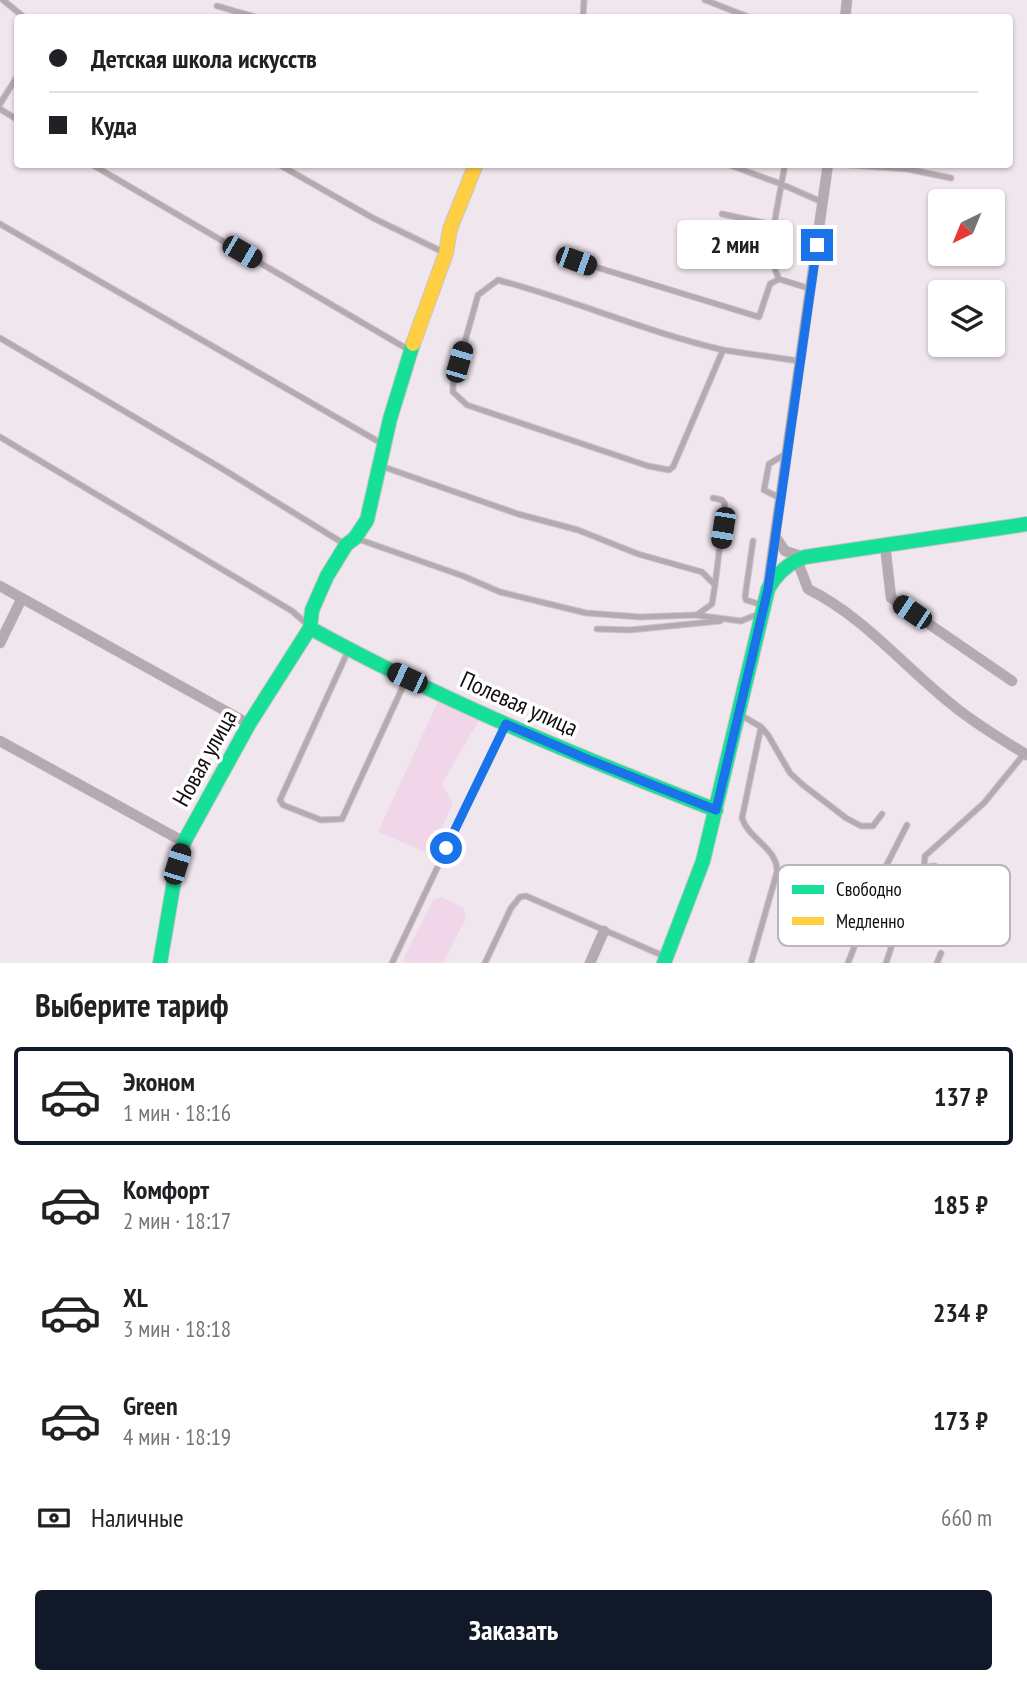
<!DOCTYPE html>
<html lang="ru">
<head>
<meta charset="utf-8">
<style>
	body { margin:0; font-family:"PT Sans Narrow",sans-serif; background:#f6f6f6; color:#202124; height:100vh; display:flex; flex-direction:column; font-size:26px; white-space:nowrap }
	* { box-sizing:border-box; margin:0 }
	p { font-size:23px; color:#757577 }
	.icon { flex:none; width:38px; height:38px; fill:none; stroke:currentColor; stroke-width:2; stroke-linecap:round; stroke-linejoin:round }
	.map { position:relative; height:963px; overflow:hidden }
	.side { display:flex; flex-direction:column; background:#fff; flex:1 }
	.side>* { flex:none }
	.guide { position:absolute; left:14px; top:14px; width:999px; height:154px; border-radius:7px; box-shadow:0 2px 5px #0004; display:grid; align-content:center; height:154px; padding:0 35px; background:#fff }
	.needle { width:46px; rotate:223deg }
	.buttons { position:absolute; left:928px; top:189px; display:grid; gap:14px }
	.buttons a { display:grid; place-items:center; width:77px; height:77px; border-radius:7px; background:#fff; box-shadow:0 2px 5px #0004; font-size:35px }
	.end { position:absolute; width:32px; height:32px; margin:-16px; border:9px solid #1a73e8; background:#fff; box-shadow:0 0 0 4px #fff }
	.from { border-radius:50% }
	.bubble { position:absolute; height:49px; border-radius:7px; background:#fff; box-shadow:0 2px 5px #0004; font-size:23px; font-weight:700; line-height:49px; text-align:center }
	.car { position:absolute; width:21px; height:42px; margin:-21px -10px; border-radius:9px; box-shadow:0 0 5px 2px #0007; background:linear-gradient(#222 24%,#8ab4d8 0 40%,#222 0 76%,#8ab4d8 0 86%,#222 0) }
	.guide b { display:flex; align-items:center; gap:24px; height:66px; font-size:26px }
	.guide b+b { border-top:2px solid #e0e0e0 }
	.guide i { width:18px; height:18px; background:#202124 }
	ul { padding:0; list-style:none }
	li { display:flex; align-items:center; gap:21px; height:98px; margin:0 14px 10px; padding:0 21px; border:4px solid transparent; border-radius:7px }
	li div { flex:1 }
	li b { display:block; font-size:26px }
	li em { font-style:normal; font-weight:700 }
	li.current { border-color:#111827 }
	li>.icon { width:63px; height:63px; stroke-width:1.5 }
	h2 { padding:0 35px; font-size:32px; line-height:84px }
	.pay { display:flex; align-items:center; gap:18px; height:77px; padding:0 35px; font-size:26px }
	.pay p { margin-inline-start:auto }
	.action { display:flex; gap:14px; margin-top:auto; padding:14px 35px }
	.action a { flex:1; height:80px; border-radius:7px; background:#111827; color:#fff; font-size:28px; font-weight:700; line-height:80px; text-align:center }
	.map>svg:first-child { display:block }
	.green { fill:#f1d6ea }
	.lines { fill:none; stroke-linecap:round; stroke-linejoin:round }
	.lane-casing { stroke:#ccc4ca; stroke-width:7 }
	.street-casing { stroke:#ccc4ca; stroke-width:11 }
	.fast-casing { stroke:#ccc4ca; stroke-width:16 }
	.slow-casing { stroke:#ccc4ca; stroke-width:16 }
	.lane { stroke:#b5a9b2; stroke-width:5 }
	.street { stroke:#b5a9b2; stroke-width:10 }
	.fast { stroke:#16e098; stroke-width:14 }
	.slow { stroke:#ffcf43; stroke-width:14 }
	.route { stroke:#1a73e8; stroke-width:9 }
	.labels { text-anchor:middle; stroke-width:7; stroke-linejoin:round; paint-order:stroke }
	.street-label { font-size:24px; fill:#120c10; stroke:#fff }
	.key { fill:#fff; stroke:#b8b6b7; stroke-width:2 }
	.key-label { font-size:19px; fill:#120c10 }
</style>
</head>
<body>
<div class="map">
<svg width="1027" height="963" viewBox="0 0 1027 963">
	<rect width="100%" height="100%" fill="#f0e6ee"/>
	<path class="green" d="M439,699L480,718L442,784L453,803L430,854L378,832Z
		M442,897L463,908L466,918L443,963H405L404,958L433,900Z"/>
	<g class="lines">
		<defs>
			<path id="lane" d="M3,0L25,18
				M705,0L751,18
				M217,6L259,18
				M583,18L584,0
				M0,104L18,75
				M0,109L18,120
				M91,164L409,350
				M278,164L373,218L443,252
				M727,164L781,184L822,202
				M835,164L907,169L951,178
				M722,214L774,225L772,262L779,279L811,289
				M0,224L381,443
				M774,225L785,164
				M576,261L759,317L770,284L779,279
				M0,338L221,468L346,545
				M723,350C646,332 574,300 498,280L478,295L453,384V392L467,405L648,466L669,470L673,467L723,350L799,361
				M0,437L292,611L308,625
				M381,466L518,514L578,530L638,554L702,572L715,585L712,604L698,614
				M713,498L722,500L725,504L715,585
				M780,498L764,490L769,464L787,453
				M355,538L463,576L500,592L586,613L640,617L695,615L741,621L761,613
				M753,541L745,597L746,600L759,604
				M597,629L630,630L720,621
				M349,649L280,800L283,805L321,820L342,819L405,682
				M739,714L761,727L768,735L790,773L803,785L846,818L861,826H873L882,814
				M944,917L961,883L935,866L924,867L925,856L984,803L1024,754
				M392,963L504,727
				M485,963L511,908L520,897L526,896L666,957
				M751,963L777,872C778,848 748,839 742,818L761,727
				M848,963L885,868L907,825
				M886,963L902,915L924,867
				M937,963L941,953"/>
			<path id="street" d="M845,18L847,0
				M775,536L785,551L804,557
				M885,545L891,598L1012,681
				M797,560L808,589C865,617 906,669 955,707C977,725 1003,740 1027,755
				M768,585L828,164
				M0,586L249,724
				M0,643L22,598
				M0,741L184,842
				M590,963L604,931"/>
			<path id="fast" d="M310,628C440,700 577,756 716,810
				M160,963L177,864L184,842L249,724L310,628L312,610L327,576L346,545L355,538L367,520L390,419L413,344
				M664,963L703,861L768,589C777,573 788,563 805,557L1027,524"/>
			<path id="slow" d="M413,344L446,253L450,229L476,164"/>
		</defs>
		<use href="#lane" class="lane-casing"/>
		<use href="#street" class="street-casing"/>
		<use href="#fast" class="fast-casing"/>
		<use href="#slow" class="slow-casing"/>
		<use href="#lane" class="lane"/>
		<use href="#street" class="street"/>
		<use href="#fast" class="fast"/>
		<use href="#slow" class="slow"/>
	</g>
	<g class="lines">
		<path class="route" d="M446,848L506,724L587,759L716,810L768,589L817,245"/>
	</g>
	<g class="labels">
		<g class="street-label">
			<text transform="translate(519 704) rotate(24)" y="8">Полевая улица</text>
			<text transform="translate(205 758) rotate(-61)" y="8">Новая улица</text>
		</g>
	</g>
	<rect x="778" y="865" width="232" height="81" rx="10" class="key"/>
	<rect x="792" y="885" width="32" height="9" fill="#16e098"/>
	<rect x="792" y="917" width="32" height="8" fill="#ffcf43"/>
	<g class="key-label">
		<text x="836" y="896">Свободно</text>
		<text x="836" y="928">Медленно</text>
	</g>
</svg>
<div class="buttons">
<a><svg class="needle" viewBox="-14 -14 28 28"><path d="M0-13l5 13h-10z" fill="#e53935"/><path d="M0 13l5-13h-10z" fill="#757577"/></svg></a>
<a><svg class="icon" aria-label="layers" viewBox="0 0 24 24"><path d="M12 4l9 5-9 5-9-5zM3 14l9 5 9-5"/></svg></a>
</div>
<i class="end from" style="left:446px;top:848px"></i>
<i class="end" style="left:817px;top:245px"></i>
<div class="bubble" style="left:677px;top:220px;width:116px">2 мин</div>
<i class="car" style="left:242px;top:252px;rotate:120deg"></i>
<i class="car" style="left:576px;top:261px;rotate:110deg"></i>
<i class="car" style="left:459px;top:362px;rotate:16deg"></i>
<i class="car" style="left:723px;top:528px;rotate:189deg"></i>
<i class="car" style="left:912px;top:612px;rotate:304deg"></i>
<i class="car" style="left:407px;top:678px;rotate:295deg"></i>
<i class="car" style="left:177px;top:864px;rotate:17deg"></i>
<div class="guide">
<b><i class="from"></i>Детская школа искусств</b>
<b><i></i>Куда</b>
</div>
</div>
<section class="side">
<h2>Выберите тариф</h2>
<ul>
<li class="current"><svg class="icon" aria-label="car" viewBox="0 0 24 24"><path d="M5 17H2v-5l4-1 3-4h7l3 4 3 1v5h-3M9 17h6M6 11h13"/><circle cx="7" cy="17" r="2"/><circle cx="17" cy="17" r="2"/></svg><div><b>Эконом</b><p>1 мин · 18:16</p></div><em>137 ₽</em></li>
<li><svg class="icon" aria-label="car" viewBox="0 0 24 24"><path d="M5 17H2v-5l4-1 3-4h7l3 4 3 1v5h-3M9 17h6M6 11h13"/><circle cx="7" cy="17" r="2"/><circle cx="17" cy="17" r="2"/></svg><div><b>Комфорт</b><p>2 мин · 18:17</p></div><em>185 ₽</em></li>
<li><svg class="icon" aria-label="car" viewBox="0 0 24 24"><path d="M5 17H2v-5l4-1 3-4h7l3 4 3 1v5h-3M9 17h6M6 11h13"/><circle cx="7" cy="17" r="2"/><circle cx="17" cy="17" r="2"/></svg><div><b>XL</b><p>3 мин · 18:18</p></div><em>234 ₽</em></li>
<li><svg class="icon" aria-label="car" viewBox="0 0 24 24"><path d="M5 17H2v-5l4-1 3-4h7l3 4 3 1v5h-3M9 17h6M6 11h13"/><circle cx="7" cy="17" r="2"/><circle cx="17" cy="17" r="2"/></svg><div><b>Green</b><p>4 мин · 18:19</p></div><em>173 ₽</em></li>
</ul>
<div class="pay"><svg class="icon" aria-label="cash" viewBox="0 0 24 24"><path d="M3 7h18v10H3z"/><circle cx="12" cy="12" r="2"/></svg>Наличные<p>660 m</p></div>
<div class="action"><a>Заказать</a></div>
</section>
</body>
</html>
